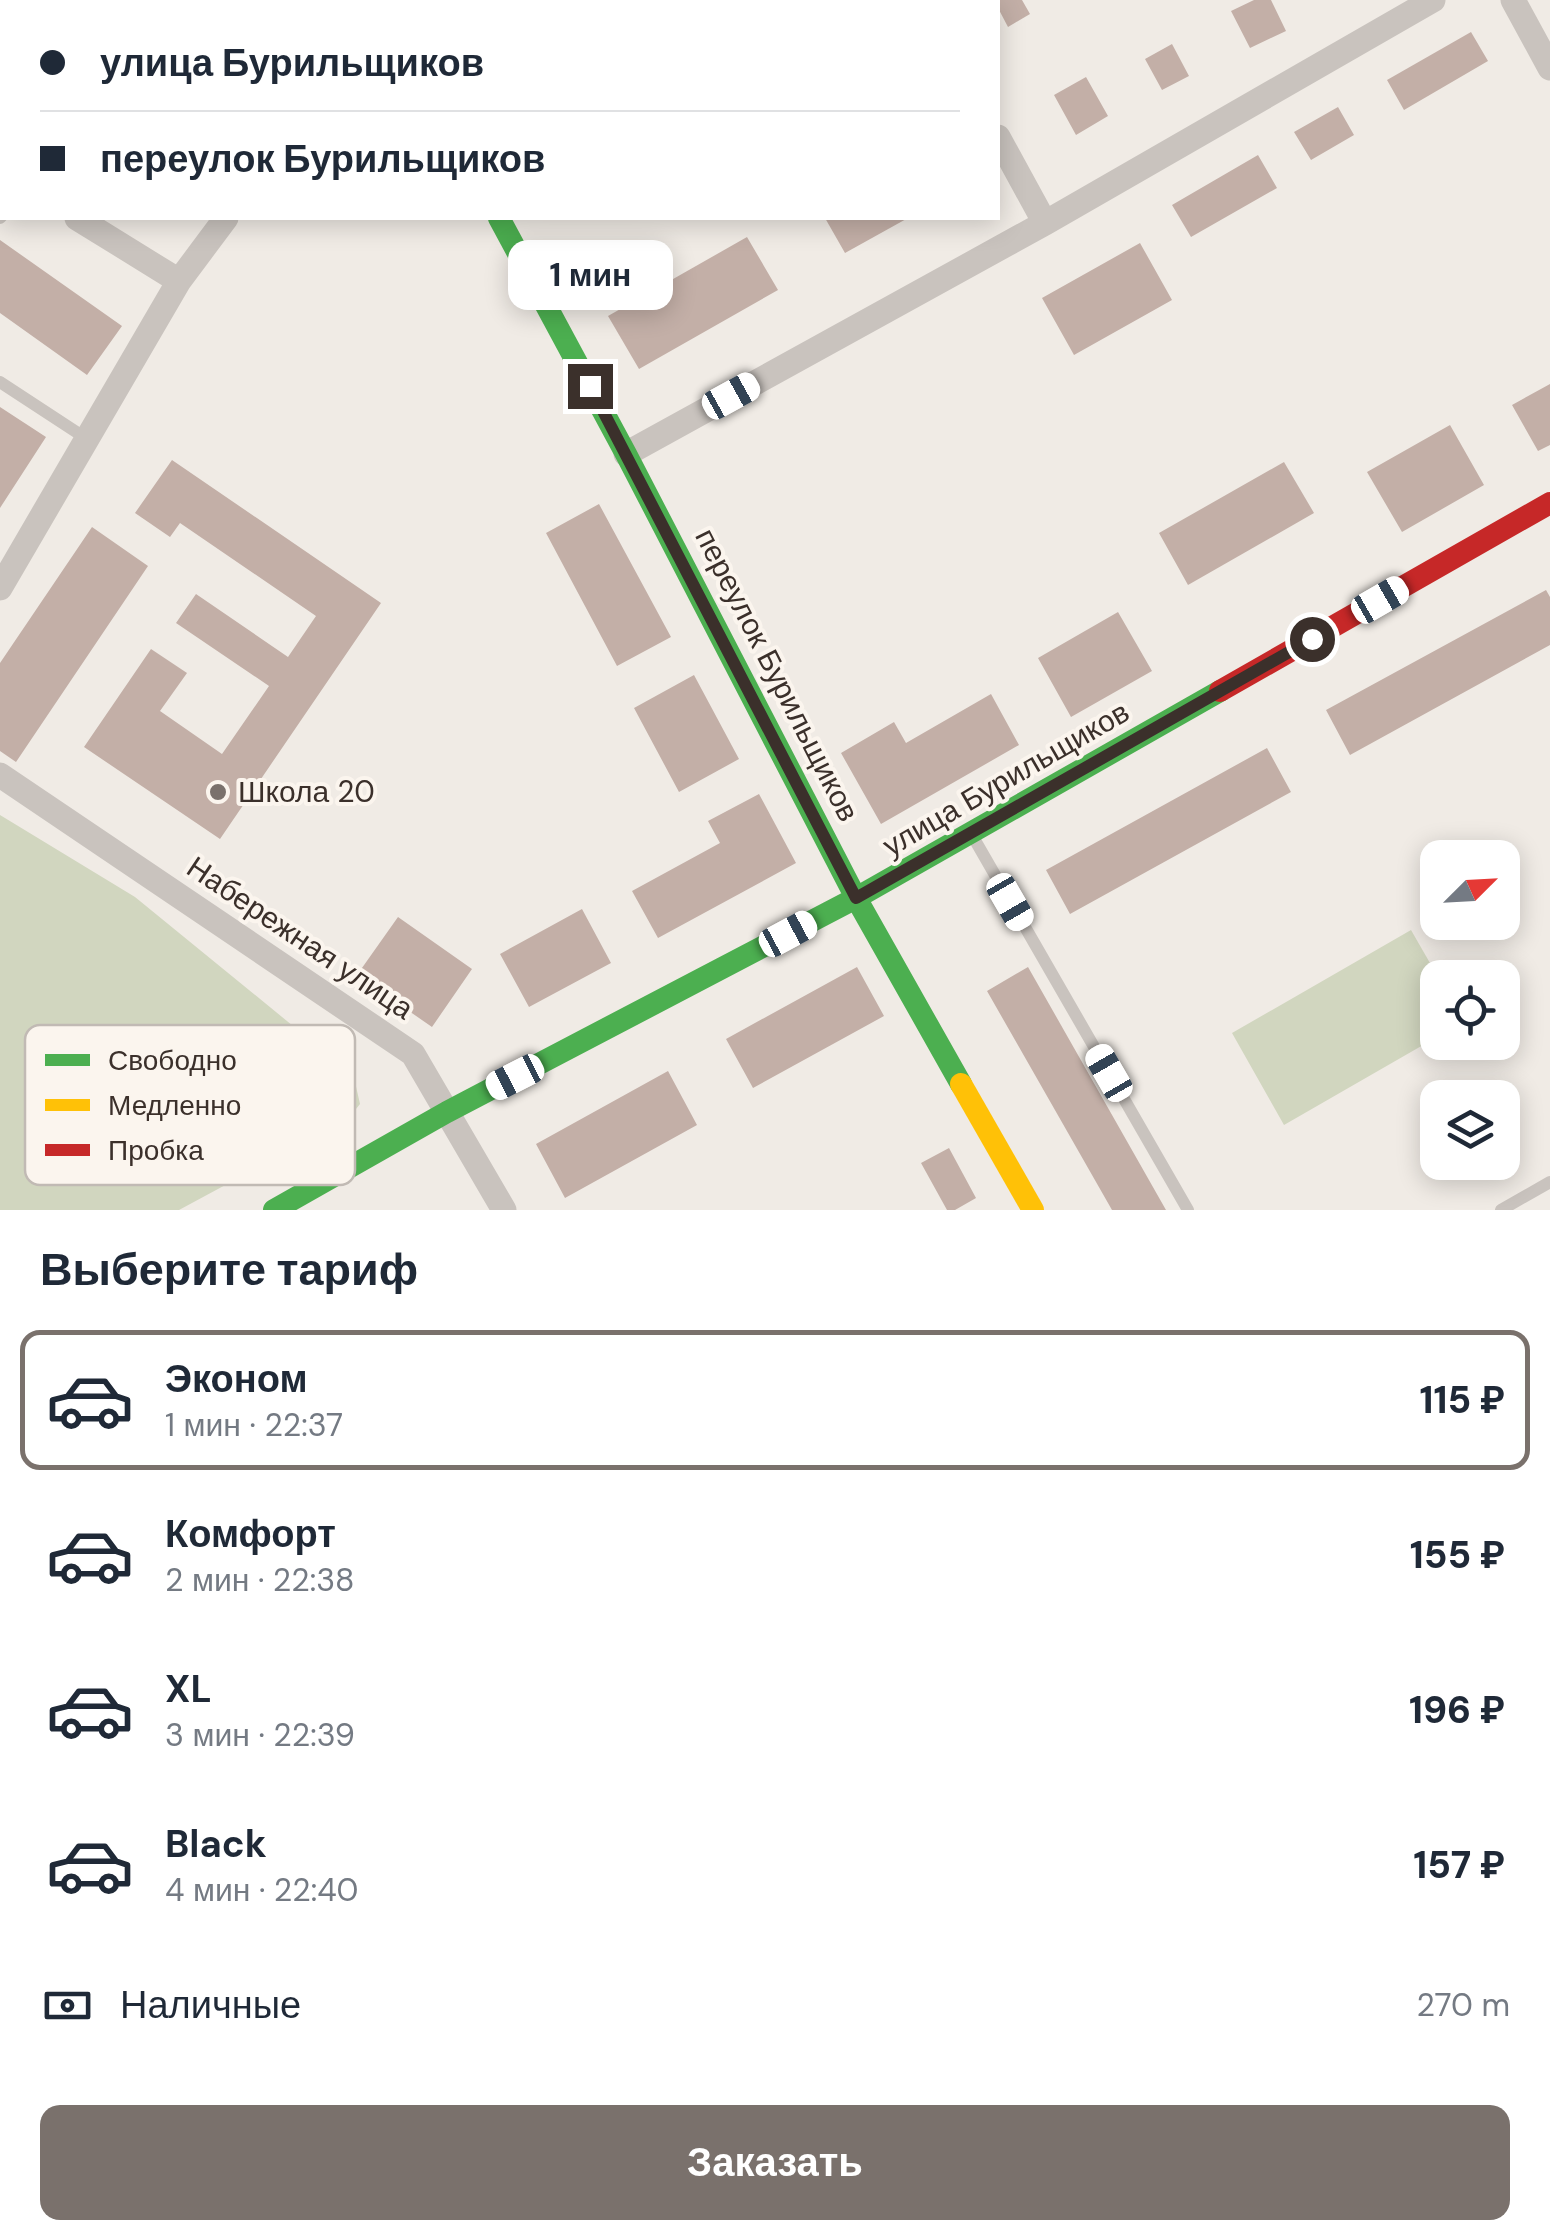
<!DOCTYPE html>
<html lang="ru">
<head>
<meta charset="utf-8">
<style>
	body { margin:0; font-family:"DM Sans",sans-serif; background:#f2f2f3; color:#1f2937; height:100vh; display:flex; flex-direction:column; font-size:38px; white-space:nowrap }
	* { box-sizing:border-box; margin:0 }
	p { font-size:32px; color:#747a83 }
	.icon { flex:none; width:55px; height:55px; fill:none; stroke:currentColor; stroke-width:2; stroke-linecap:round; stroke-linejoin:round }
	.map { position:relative; height:1210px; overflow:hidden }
	.panel { display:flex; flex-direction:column; background:#fff; flex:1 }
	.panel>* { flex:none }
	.top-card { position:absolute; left:0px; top:0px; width:1000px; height:220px; box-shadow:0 5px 25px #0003; display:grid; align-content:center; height:220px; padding:0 40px; background:#fff }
	.needle { width:65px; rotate:66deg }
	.tools { position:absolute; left:1420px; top:840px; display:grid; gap:20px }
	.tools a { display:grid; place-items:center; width:100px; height:100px; border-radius:20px; background:#fff; box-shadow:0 5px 25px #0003; font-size:50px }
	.end { position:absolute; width:45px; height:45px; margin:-22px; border:12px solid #3b302b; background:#fff; box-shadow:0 0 0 5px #fff }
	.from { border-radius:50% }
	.bubble { position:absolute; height:70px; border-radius:20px; background:#fff; box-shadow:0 5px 25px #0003; font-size:32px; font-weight:800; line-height:70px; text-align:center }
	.car { position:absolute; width:30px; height:60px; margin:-30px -15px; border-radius:12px; box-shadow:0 0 8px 2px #0007; background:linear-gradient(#fff 24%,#345 0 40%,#fff 0 76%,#345 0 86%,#fff 0) }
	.top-card b { display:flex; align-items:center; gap:35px; height:95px; font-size:38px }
	.top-card b+b { border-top:2px solid #e0e1e3 }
	.top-card i { width:25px; height:25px; background:#1f2937 }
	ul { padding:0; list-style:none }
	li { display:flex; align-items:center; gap:30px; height:140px; margin:0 20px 15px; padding:0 20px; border:5px solid transparent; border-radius:20px }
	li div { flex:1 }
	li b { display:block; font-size:38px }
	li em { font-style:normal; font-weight:800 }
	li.active { border-color:#7a716c }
	li>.icon { width:90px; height:90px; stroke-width:1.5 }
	h2 { padding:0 40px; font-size:45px; line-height:120px }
	.pay { display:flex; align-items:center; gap:25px; height:110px; padding:0 40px; font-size:38px }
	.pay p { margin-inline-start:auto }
	.primary-button { display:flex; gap:20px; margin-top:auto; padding:20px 40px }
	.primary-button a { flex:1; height:115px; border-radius:20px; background:#7a716c; color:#fff; font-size:40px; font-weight:800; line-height:115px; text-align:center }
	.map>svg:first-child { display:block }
	.green { fill:#d1d6bf }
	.building { fill:#c3afa7 }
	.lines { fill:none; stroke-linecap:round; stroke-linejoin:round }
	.lane { stroke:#c9c3be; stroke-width:12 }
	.street { stroke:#c9c3be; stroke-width:25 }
	.fast { stroke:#4caf50; stroke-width:22 }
	.slow { stroke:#ffc107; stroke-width:22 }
	.jam { stroke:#c62828; stroke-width:22 }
	.route { stroke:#3b302b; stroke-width:12 }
	.poi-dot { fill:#7a716c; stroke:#fbf5ee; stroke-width:4 }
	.labels { text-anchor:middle; stroke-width:8; stroke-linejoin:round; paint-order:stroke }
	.street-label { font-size:30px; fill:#3b302b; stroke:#fbf5ee }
	.poi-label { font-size:30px; fill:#3b302b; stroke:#fbf5ee; text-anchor:start }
	.key { fill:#fbf5ee; stroke:#c1bab4; stroke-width:2.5 }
	.key-label { font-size:28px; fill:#3b302b }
</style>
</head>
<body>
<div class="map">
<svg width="1550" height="1210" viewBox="0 0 1550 1210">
	<rect width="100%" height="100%" fill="#f0ebe5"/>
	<path class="green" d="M0,815L135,897L309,1039L355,1082L360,1104L348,1119L179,1210H0Z
		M1411,930L1438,977L1437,1037L1284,1125L1232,1033Z"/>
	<path class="building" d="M998,0H1022L1030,14L1008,27L998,8Z
		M1254,0H1271L1286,31L1250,48L1231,11Z
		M1471,32L1488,61L1404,110L1387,80Z
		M1172,44L1189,76L1162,90L1145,59Z
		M1086,77L1108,116L1076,135L1054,95Z
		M1338,107L1354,135L1311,160L1294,132Z
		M1258,155L1277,188L1191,237L1172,205Z
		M825,218H908L845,253Z
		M747,237L778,290L639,369L608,316Z
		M0,240L122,326L87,375L0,313Z
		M1140,243L1172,300L1074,355L1042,298Z
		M1550,384V445L1538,451L1512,405Z
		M0,407L46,437L0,508Z
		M1450,425L1484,485L1402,532L1367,472Z
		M172,460L381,603L220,839L84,747L151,649L187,673L160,711L222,754L269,686L176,623L196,594L288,657L316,616L180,523L170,537L135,513Z
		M1284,462L1314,513L1188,585L1159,533Z
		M599,504L671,637L617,666L546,533Z
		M92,527L148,566L16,762L0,751V663Z
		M1546,590L1550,597V645L1350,755L1326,710Z
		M1118,612L1152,671L1071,717L1038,658Z
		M694,675L739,759L679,792L634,708Z
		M991,694L1019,745L881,824L841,753L894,722L906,743Z
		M1267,748L1291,792L1070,914L1046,870Z
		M759,794L796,863L658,938L632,891L720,843L708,821Z
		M582,909L611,963L529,1007L500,954Z
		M398,917L472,969L432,1027L357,975Z
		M857,967L884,1016L753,1088L726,1039Z
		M1028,967L1166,1210H1112L987,991Z
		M668,1071L697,1125L565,1198L536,1144Z
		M949,1148L976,1198L955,1210H947L921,1163Z"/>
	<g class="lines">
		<path class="lane" d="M0,218L2,216
			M0,382L87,439
			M972,835L1188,1210
			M1501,1210L1550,1182"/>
		<path class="street" d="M414,0L415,2
			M921,0L923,2
			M1513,0L1550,68
			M0,66L2,75
			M998,137L1045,223
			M77,218L179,281
			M626,454L1045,223L1433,0
			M0,588L179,281L226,218
			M0,775L413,1054L504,1210"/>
		<path class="fast" d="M499,218L626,454L856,898L961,1084
			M274,1210L447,1112L856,898L1220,691"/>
		<path class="slow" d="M961,1084L1033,1210"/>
		<path class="jam" d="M1220,691L1550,503"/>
	</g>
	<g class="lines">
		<path class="route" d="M590,386L856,898L1312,639"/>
	</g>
	<circle class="poi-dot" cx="218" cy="792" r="10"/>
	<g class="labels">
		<g class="street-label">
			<text transform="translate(777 675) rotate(63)" y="10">переулок Бурильщиков</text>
			<text transform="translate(1006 779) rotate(-30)" y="10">улица Бурильщиков</text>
			<text transform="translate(300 938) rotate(34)" y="10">Набережная улица</text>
		</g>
		<g class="poi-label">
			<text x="238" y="802">Школа 20</text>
		</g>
	</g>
	<rect x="25" y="1025" width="330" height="160" rx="15" class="key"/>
	<rect x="45" y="1054" width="45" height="12" fill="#4caf50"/>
	<rect x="45" y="1099" width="45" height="12" fill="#ffc107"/>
	<rect x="45" y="1144" width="45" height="12" fill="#c62828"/>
	<g class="key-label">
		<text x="108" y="1070">Свободно</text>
		<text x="108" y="1115">Медленно</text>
		<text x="108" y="1160">Пробка</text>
	</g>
</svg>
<div class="tools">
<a><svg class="needle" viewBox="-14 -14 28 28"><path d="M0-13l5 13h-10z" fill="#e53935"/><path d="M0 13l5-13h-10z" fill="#747a83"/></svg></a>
<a><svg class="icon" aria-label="locate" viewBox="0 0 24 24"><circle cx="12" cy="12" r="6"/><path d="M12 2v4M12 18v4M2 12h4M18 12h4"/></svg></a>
<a><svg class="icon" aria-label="layers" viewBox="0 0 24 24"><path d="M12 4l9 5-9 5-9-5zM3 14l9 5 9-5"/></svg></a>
</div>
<i class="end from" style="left:1312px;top:639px"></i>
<i class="end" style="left:590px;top:386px"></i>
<div class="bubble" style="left:508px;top:240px;width:165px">1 мин</div>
<i class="car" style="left:731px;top:396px;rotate:61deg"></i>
<i class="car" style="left:1380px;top:600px;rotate:60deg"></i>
<i class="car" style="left:1010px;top:902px;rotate:150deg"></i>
<i class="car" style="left:788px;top:934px;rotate:62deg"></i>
<i class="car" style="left:1109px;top:1073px;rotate:330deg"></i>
<i class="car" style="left:515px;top:1077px;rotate:243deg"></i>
<div class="top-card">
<b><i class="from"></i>улица Бурильщиков</b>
<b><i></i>переулок Бурильщиков</b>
</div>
</div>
<section class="panel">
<h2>Выберите тариф</h2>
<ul>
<li class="active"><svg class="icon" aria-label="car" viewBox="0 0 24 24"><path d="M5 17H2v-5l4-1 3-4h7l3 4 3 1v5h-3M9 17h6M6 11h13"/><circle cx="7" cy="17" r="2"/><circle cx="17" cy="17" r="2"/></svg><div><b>Эконом</b><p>1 мин · 22:37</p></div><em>115 ₽</em></li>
<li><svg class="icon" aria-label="car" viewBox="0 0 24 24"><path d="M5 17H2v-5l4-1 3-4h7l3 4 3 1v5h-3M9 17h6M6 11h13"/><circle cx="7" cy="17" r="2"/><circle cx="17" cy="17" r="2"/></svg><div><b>Комфорт</b><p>2 мин · 22:38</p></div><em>155 ₽</em></li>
<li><svg class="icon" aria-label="car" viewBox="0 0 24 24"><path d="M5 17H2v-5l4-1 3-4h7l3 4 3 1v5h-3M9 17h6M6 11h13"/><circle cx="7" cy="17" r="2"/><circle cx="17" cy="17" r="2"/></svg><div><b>XL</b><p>3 мин · 22:39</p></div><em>196 ₽</em></li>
<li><svg class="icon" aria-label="car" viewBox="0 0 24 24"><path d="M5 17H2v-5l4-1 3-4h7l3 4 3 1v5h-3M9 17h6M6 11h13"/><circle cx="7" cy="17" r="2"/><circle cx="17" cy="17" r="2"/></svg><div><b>Black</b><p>4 мин · 22:40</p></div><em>157 ₽</em></li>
</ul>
<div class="pay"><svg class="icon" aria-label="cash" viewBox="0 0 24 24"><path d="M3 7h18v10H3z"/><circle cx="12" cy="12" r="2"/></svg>Наличные<p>270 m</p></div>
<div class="primary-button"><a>Заказать</a></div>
</section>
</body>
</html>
